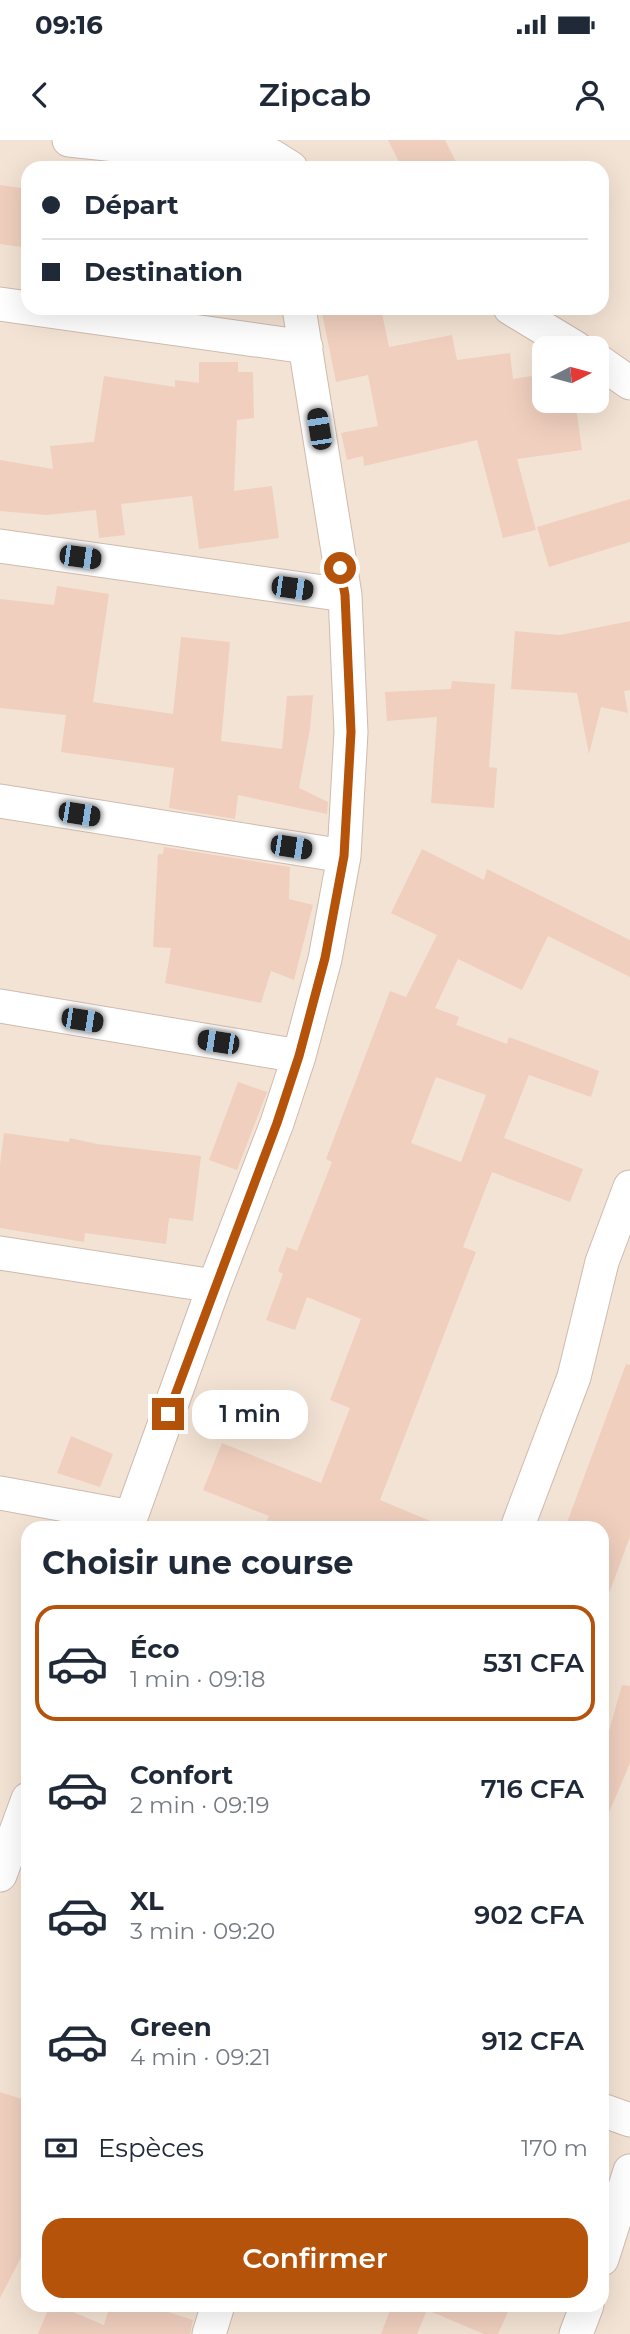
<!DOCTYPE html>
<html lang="fr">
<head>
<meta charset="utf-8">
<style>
	body { margin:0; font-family:Montserrat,sans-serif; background:#f2f2f3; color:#1f2937; height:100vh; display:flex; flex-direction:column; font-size:26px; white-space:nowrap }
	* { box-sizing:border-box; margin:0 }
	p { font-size:23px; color:#747a83 }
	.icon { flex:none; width:38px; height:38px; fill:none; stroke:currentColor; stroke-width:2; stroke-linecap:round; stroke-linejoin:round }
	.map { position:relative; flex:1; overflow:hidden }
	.details { position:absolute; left:21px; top:1381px; width:588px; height:791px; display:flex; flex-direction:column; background:#fff; border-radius:21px; box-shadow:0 7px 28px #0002 }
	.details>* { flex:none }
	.banner { position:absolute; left:21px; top:21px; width:588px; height:154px; border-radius:21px; box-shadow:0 7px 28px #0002; display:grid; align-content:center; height:154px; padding:0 21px; background:#fff }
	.needle { width:46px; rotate:84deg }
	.controls { position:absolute; left:532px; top:196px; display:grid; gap:14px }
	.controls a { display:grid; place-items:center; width:77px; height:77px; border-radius:14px; background:#fff; box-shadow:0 7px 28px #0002; font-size:35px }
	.end { position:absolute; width:32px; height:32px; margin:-16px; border:9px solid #b45309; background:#fff; box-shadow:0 0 0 4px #fff }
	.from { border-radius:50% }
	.bubble { position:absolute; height:49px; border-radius:21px; background:#fff; box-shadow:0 7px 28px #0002; font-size:23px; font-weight:600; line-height:49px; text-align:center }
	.car { position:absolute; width:21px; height:42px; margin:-21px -10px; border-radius:9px; box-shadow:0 0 5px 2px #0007; background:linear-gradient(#222 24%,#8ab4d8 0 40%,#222 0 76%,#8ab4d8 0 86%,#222 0) }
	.banner b { display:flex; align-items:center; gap:24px; height:66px; font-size:26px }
	.banner b+b { border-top:2px solid #e0e1e3 }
	.banner i { width:18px; height:18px; background:#1f2937 }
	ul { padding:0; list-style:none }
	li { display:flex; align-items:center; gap:21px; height:116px; margin:0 14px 10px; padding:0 7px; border:4px solid transparent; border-radius:21px }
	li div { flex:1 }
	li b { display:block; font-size:26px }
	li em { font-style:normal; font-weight:600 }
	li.on { border-color:#b45309 }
	li>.icon { width:63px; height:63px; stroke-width:1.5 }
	h2 { padding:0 21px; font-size:32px; line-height:84px }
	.pay { display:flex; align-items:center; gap:18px; height:77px; padding:0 21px; font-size:26px }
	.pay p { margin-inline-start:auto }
	.action { display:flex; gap:14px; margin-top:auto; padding:14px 21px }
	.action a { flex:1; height:80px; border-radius:21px; background:#b45309; color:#fff; font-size:28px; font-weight:600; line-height:80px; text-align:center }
	.status { display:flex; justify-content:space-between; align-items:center; height:49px; padding:0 35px; background:#fff; direction:ltr }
	.status svg { height:19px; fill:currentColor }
	header { display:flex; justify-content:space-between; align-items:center; height:91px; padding:0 21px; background:#fff; font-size:32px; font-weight:600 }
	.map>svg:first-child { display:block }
	.residential { fill:#f3e3d4; fill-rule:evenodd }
	.building { fill:#f0cfbe; fill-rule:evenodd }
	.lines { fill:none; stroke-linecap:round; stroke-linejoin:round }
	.minor-casing { stroke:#cfbbaf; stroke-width:35 }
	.minor { stroke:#fff; stroke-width:33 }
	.route { stroke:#b45309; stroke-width:9 }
</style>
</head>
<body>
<div class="status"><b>09:16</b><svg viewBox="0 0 49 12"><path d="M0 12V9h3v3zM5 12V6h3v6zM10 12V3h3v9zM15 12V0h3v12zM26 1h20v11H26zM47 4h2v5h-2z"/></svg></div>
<header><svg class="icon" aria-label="back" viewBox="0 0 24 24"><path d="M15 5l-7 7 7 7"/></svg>Zipcab<svg class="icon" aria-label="person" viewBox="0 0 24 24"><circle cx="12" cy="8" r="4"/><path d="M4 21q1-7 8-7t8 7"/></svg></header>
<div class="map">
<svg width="630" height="2194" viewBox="0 0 630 2194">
	<rect width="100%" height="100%" fill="#fcf2e6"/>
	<path class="residential" d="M0,0H630V2194H0ZM28,28H602V168H28ZM544,208H597V261H544ZM28,1388H602V2165H28Z"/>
	<path class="building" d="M388,0H445L459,28H402Z
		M0,45L28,49V108L0,104Z
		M321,168H381L389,207L452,195L457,220L510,213L513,239L544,234V261H575L582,310L517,319L536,390L503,398L477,300L364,326L363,316L347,320L341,293L378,286L368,235L336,242Z
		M199,222H238V232H253L254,278L237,280L234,351L272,346L279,398L199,409L192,356L121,364L125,395L99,398L96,370L46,375L0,371V320L53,329L50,306L94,302L104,236L175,247V240L199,243Z
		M630,359V402L549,427L537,387Z
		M57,446L109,454L93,562L173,574L181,497L230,502L221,601L282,609L287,556L313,555L310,589L299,648L328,662L327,674L238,655L235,679L169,668L174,628L61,612L66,575L0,568V459L54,465Z
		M630,481V550L624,551L628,573L601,567L589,614L577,553L511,549L515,491L560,495Z
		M452,541L495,544L489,627L497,628L494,668L431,663L437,577L387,581L385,552L451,549Z
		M164,707L290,727L289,759L313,765L294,840L271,831L261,863L165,843L171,808L153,807L158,714H163Z
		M422,709L484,740L487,729L630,800V837L548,796L522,850L458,819L435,868L459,877L456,885L507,904L509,897L599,931L591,957L529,935L504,998L583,1029L570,1062L492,1032L463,1107L476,1112L380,1360L447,1388H264L269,1376L203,1350L222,1303L321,1343L350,1268L330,1260L361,1179L307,1157L295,1190L266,1180L283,1134L278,1131L287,1107L297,1111L332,1022L326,1019L390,851L406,857L437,795L391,773ZM436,937L486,955L461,1022L411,1003Z
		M238,942L267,952L237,1030L209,1020Z
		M4,993L69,1002L70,998L97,1004L201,1016L193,1081L169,1078L166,1104L85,1093L84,1102L0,1088V1024Z
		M626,1224L630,1225V1397L605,1464H602V1388H565Z
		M71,1296L113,1314L100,1347L57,1333Z
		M622,1545L630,1546V1623L602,1689V1616Z
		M0,1952L28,1961V2104L0,2158Z
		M50,2165H56L104,2185L110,2165H146L193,2180L190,2194H38Z
		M392,2165H511L498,2194H484L427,2170L417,2194H381Z"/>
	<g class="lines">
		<defs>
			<path id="minor" d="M69,0L164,10L272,16L291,28
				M0,164L306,207
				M510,168L576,208
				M597,220L630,243
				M0,406L345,455
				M0,661L344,716
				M0,866L299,916
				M0,1113L214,1146
				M0,1353L131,1377
				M127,1388L214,1146L277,983L299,916L325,819L344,716L351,592L345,455L299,168
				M517,1388L574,1237L602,1122L630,1047
				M0,1735L28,1659
				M602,1970L630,1980
				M602,2119L630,2031
				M209,2194L218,2165
				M576,2194L587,2165"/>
		</defs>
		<use href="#minor" class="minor-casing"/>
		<use href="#minor" class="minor"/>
	</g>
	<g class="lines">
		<path class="route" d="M168,1274L277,983L299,916L325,818L344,716L351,592L345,455L340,428"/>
	</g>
</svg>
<div class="controls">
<a><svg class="needle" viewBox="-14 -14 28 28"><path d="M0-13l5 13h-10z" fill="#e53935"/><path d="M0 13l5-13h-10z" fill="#747a83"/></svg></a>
</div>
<i class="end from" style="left:340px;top:428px"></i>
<i class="end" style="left:168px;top:1274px"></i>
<div class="bubble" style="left:192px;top:1250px;width:116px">1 min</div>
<i class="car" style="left:319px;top:289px;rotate:351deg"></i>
<i class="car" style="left:80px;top:417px;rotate:98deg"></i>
<i class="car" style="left:292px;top:448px;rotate:98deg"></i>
<i class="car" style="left:79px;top:674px;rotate:99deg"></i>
<i class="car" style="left:291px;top:707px;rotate:99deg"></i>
<i class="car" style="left:82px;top:880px;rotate:99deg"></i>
<i class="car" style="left:218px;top:902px;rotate:279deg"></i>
<div class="banner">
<b><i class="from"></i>Départ</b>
<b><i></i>Destination</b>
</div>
<section class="details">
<h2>Choisir une course</h2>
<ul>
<li class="on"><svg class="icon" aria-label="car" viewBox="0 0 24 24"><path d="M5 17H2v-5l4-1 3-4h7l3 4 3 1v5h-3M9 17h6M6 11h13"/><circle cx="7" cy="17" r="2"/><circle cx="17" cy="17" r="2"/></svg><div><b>Éco</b><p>1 min · 09:18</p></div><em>531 CFA</em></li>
<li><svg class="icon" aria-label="car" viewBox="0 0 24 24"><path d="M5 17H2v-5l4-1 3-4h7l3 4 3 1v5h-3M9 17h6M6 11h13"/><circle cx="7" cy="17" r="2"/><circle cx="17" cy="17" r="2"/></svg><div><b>Confort</b><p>2 min · 09:19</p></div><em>716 CFA</em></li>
<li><svg class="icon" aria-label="car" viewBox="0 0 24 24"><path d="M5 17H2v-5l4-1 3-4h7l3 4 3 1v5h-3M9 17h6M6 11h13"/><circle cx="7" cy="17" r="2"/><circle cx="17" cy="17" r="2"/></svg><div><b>XL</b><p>3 min · 09:20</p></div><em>902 CFA</em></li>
<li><svg class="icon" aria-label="car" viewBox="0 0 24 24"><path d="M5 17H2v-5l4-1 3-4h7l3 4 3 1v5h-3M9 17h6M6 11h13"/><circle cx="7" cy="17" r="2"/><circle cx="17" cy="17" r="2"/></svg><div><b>Green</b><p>4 min · 09:21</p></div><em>912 CFA</em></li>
</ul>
<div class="pay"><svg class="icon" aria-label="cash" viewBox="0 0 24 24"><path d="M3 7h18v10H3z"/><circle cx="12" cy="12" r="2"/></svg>Espèces<p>170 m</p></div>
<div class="action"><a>Confirmer</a></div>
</section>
</div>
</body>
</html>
